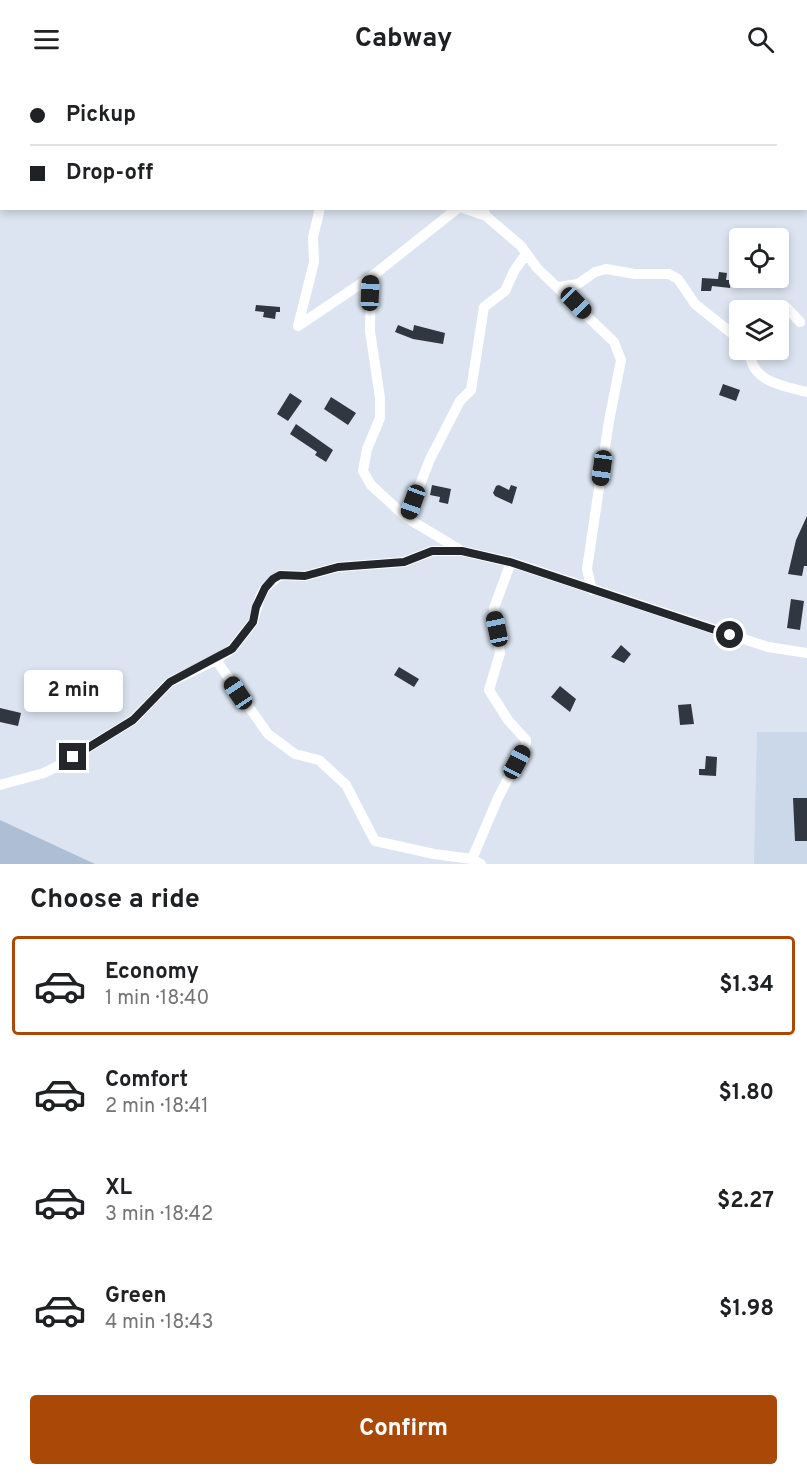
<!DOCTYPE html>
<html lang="en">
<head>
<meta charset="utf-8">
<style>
	body { margin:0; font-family:Overpass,sans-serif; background:#f2f2f2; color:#202124; height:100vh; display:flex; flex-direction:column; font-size:22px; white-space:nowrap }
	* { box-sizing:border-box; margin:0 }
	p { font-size:20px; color:#757577 }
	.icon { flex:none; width:33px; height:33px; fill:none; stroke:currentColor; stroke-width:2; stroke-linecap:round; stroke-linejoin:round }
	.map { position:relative; height:786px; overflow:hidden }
	.details { display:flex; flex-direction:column; background:#fff; flex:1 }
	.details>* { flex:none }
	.guide { position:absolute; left:0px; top:0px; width:807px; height:132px; box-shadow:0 3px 9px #0003; display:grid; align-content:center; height:132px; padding:0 30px; background:#fff }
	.controls { position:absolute; left:729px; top:150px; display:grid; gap:12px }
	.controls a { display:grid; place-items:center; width:60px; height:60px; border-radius:6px; background:#fff; box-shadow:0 3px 9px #0003; font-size:30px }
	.end { position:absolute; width:27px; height:27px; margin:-14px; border:8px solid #23262b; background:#fff; box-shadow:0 0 0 3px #fff }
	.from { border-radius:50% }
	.bubble { position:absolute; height:42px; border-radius:6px; background:#fff; box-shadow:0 3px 9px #0003; font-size:20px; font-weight:700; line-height:42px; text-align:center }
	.car { position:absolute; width:18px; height:36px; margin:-18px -9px; border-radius:8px; box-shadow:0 0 4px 2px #0007; background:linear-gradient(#222 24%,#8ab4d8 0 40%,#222 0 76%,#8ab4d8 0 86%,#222 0) }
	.guide b { display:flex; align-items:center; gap:21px; height:57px; font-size:22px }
	.guide b+b { border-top:2px solid #e0e0e0 }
	.guide i { width:15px; height:15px; background:#202124 }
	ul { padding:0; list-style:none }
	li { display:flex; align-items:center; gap:18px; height:99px; margin:0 12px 9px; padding:0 18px; border:3px solid transparent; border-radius:6px }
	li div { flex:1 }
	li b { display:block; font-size:22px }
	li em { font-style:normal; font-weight:700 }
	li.current { border-color:#aa4808 }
	li>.icon { width:54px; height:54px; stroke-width:1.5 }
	h2 { padding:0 30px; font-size:27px; line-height:72px }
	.action { display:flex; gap:12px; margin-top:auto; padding:12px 30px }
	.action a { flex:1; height:69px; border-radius:6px; background:#aa4808; color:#fff; font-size:24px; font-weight:700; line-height:69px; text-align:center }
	header { display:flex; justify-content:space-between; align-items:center; height:78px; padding:0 30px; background:#fff; font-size:27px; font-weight:700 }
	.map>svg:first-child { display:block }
	.built { fill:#cbd8ea }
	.green { fill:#adbed5 }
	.building { fill:#303741 }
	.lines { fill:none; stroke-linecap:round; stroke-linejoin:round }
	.minor { stroke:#fff; stroke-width:10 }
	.route { stroke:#23262b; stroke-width:8 }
</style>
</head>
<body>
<header><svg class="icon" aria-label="menu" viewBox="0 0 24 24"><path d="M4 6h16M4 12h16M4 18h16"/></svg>Cabway<svg class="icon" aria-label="search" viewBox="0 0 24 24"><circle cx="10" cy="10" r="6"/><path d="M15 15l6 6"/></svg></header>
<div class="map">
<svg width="807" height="786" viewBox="0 0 807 786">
	<rect width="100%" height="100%" fill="#dbe4f0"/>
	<path class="built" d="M757,654H807V786H754Z"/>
	<path class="green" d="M0,742L95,786H0Z"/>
	<path class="building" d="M719,194L727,195L726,202H731L730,210L712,208L711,213H701L702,200L718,201Z
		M256,227L280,229V234H276L275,241L263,239L264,234L255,233Z
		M398,247L413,253L414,247L445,255L443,266L413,261L395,254Z
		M723,306L740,312L736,323L719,317Z
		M290,315L302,323L288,343L277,336Z
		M331,319L356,335L348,347L324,331Z
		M296,346L333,372L326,384L315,377L317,374L290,356Z
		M432,407L451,411L448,426L439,424L440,419L430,417Z
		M499,407L509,412L511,407L517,409L512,426L495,418L493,415L496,408Z
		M807,438V488H804L802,498L788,496L796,462Z
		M791,521L804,523L800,552L787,550Z
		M621,567L631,576L624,585L611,579Z
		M399,589L419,601L414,609L394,597Z
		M560,608L576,621L570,634L551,619Z
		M691,626L694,646L680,647L678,627Z
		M0,630L21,635L18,648L0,644Z
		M706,678L717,679L716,698L699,697V691H705Z
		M793,720H807V763H795Z"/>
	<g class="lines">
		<path class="minor" d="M499,0L500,2
			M325,2L326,0
			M457,2L458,0
			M806,99L807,100
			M463,130L486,138
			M482,130L486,138L521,168L537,190L614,264L621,282L609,343L587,491L592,512
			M371,199L370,253L380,320V340L367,371L363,393L371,407L407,440L462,473
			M559,209L578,206L595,194L606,191L635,196H669L678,201L695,226L740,262
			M768,232L774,228L786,229L800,244
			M298,248L371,199L458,130
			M298,248L314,184L313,159L320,130
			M750,272C749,303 782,308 807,314
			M407,440L430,381L460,323L471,312L484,229L505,213L514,193L526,176
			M216,582L268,656L295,676L319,682L346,707L375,763L434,776L472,781L481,786
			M0,707L44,695L58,688L133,642L170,604L216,582L232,571L253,544L260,519L265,510L280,497L305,498L338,489L404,484L432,473H462L511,484L768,569L807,575
			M472,781L498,720L526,666V662L508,642L489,612L500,575L494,530L511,484"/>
	</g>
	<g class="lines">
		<path class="route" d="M73,679L133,642L170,604L232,571L253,544L256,529L265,510L273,501L280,497L305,498L338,489L404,484L432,473H462L510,484L730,557"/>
	</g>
</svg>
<div class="controls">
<a><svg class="icon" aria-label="locate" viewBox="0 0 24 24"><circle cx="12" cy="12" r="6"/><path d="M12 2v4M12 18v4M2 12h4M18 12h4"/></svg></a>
<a><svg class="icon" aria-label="layers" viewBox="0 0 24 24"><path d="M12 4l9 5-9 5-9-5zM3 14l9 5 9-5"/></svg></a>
</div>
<i class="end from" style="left:730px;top:557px"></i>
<i class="end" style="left:73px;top:679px"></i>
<div class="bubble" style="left:24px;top:592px;width:99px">2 min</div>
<i class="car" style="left:370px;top:215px;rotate:2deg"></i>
<i class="car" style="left:576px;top:225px;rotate:136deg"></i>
<i class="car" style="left:602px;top:390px;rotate:188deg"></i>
<i class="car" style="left:413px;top:424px;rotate:200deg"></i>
<i class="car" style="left:497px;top:551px;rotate:348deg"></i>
<i class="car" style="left:238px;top:615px;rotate:326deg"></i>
<i class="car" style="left:517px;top:684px;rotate:28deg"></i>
<div class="guide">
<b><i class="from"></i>Pickup</b>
<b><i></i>Drop-off</b>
</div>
</div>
<section class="details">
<h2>Choose a ride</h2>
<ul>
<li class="current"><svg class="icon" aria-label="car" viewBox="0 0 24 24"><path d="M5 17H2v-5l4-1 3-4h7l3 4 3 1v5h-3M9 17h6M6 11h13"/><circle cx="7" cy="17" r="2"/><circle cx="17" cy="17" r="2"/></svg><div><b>Economy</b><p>1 min · 18:40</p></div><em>$1.34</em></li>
<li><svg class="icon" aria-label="car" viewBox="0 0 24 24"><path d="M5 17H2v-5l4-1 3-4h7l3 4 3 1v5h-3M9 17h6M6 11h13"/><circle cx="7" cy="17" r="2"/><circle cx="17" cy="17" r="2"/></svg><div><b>Comfort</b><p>2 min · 18:41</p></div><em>$1.80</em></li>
<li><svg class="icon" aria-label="car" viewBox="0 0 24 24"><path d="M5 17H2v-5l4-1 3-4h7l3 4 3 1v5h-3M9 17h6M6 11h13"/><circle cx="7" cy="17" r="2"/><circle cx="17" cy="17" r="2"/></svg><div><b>XL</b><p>3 min · 18:42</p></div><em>$2.27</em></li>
<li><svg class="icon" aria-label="car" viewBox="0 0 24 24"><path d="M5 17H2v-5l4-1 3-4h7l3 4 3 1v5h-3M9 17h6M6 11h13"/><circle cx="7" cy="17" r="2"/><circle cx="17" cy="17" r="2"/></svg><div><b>Green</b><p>4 min · 18:43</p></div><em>$1.98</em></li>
</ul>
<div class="action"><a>Confirm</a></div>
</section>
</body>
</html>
